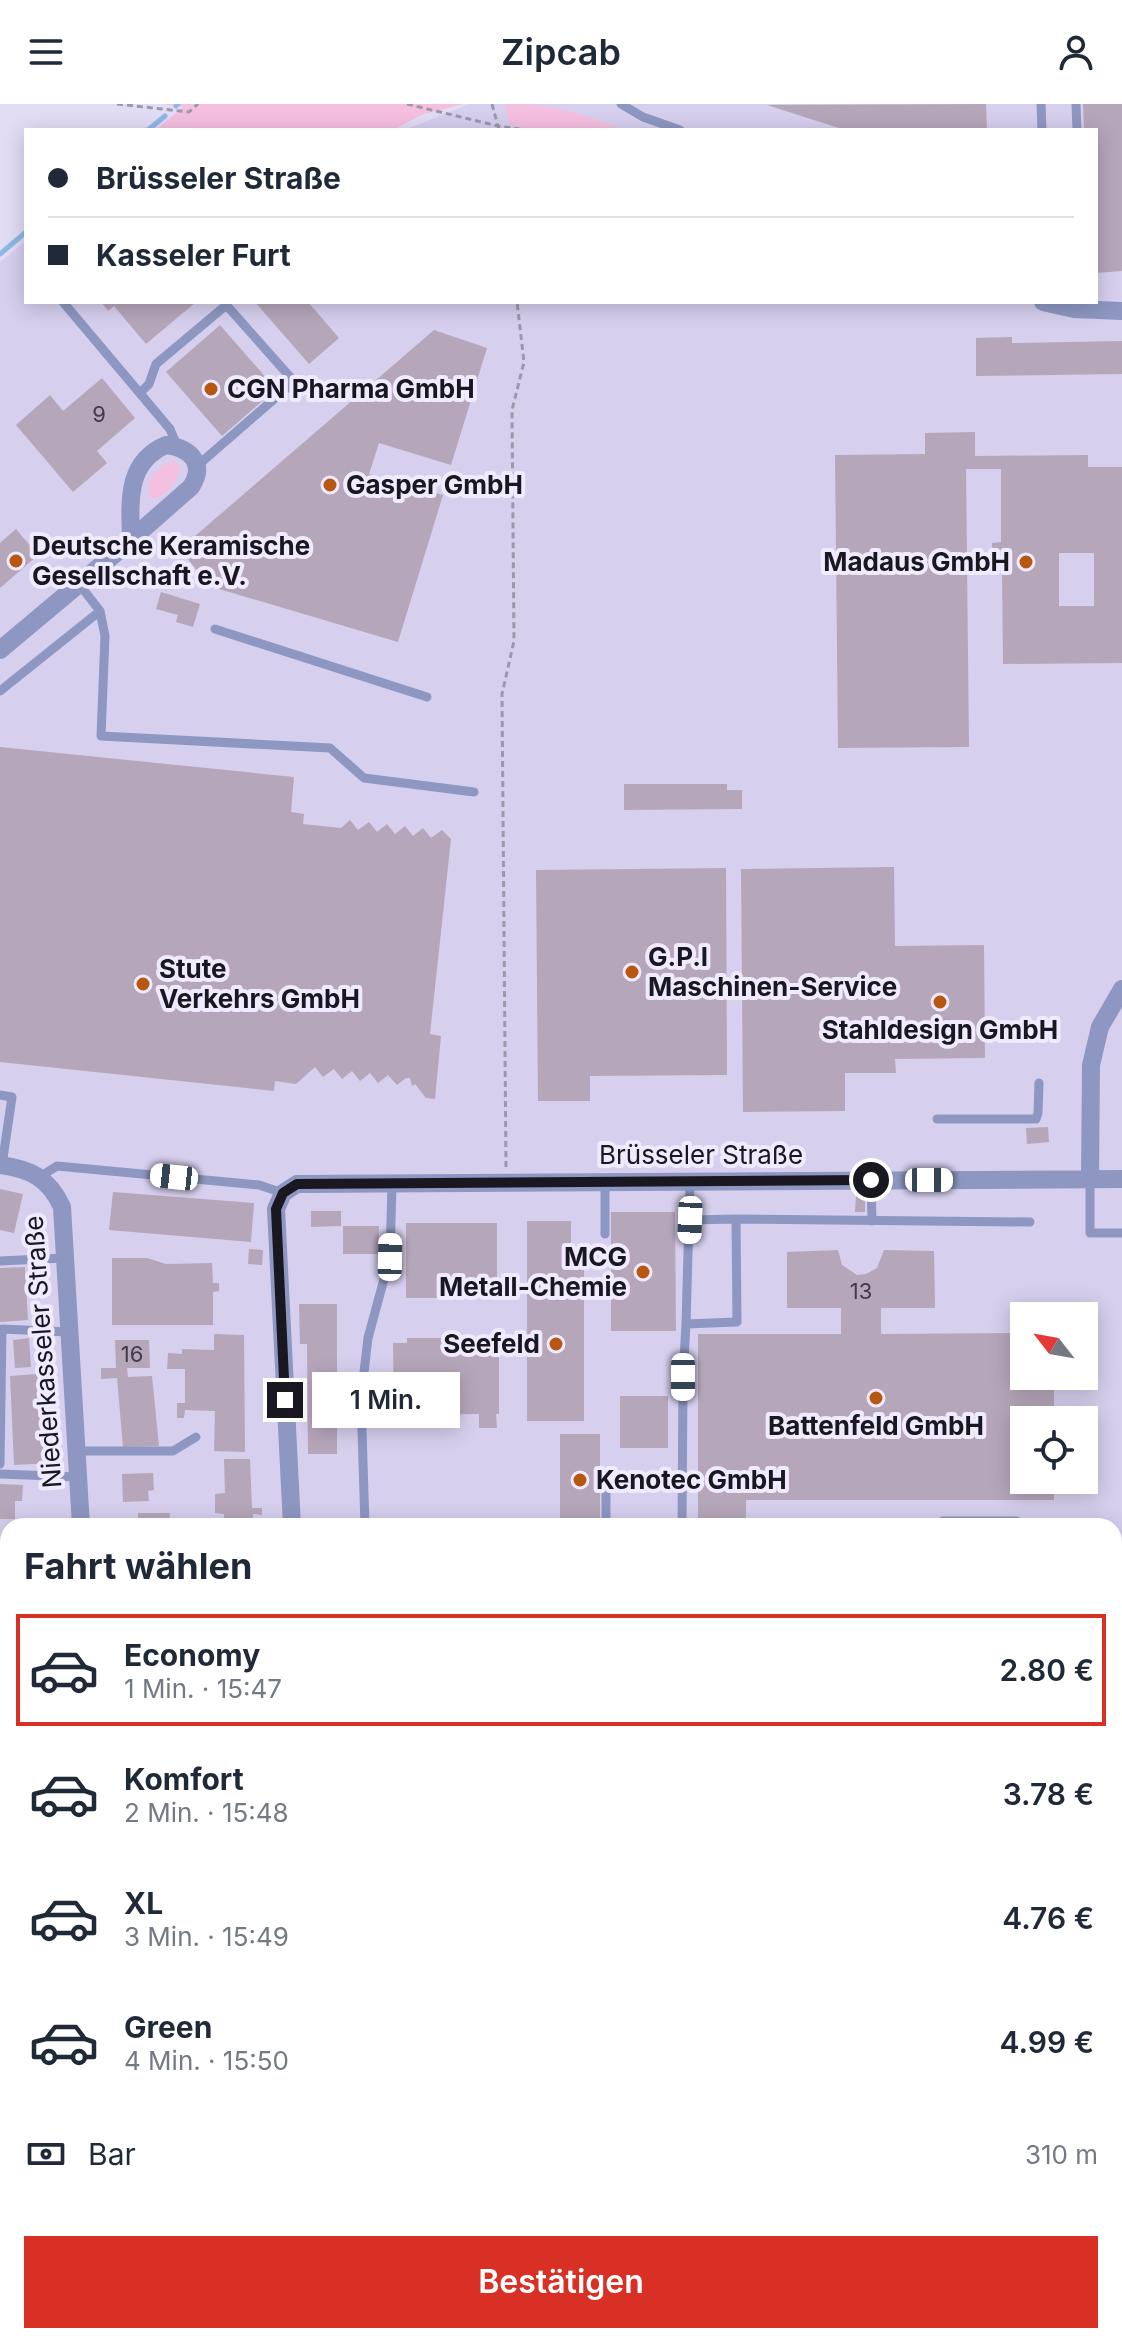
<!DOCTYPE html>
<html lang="de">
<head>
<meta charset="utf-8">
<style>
	body { margin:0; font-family:Inter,sans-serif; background:#f2f2f3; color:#1f2937; height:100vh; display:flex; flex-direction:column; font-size:30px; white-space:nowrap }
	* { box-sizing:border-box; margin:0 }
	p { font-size:26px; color:#747a83 }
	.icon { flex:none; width:44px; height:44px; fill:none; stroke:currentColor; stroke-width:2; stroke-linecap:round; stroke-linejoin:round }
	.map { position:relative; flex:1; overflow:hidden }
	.details { position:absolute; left:0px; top:1414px; width:1122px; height:826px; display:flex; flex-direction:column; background:#fff; border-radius:24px 24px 0 0; box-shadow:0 4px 20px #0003 }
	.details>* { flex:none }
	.banner { position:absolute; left:24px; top:24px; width:1074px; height:176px; border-radius:0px; box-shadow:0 4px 20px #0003; display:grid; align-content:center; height:176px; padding:0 24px; background:#fff }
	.needle { width:52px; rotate:301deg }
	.buttons { position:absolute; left:1010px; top:1198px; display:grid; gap:16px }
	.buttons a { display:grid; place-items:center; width:88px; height:88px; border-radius:0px; background:#fff; box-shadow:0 4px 20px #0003; font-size:40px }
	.end { position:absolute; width:36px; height:36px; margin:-18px; border:10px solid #191720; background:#fff; box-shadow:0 0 0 4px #fff }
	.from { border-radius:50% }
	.bubble { position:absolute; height:56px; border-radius:0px; background:#fff; box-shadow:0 4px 20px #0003; font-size:26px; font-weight:600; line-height:56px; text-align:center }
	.car { position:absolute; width:24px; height:48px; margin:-24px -12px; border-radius:10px; box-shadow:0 0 6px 2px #0007; background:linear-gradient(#fff 24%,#345 0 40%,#fff 0 76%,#345 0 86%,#fff 0) }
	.banner b { display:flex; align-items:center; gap:28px; height:76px; font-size:30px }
	.banner b+b { border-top:2px solid #e0e1e3 }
	.banner i { width:20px; height:20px; background:#1f2937 }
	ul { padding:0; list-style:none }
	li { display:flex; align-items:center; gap:24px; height:112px; margin:0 16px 12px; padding:0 8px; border:4px solid transparent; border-radius:0px }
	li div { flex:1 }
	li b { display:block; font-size:30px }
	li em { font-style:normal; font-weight:600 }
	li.on { border-color:#d93025 }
	li>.icon { width:72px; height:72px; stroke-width:1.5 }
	h2 { padding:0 24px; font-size:36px; line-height:96px }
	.pay { display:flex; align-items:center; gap:20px; height:88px; padding:0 24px; font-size:30px }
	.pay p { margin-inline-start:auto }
	.button { display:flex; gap:16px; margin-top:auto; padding:16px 24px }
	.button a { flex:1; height:92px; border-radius:0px; background:#d93025; color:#fff; font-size:32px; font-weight:600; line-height:92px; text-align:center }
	header { display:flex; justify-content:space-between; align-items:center; height:104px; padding:0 24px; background:#fff; font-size:36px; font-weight:600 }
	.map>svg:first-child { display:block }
	.built { fill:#d6cfee; fill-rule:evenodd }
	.green { fill:#f5bfe0 }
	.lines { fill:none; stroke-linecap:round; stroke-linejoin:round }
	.stream { stroke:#8eb8e5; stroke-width:5 }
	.building { fill:#b6a6ba; fill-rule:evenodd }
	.path { stroke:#9c98ab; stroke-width:3; stroke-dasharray:6 4; stroke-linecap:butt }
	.lane { stroke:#8d97c1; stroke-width:9 }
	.street { stroke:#8d97c1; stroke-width:18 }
	.primary { stroke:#4a58a2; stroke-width:24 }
	.rail-casing { stroke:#575462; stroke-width:8 }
	.rail { stroke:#efeafe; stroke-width:5; stroke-dasharray:15; stroke-linecap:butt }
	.route { stroke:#191720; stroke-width:10 }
	.poi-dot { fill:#b75712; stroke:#efeafe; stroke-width:3 }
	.labels { text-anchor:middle; stroke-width:8; stroke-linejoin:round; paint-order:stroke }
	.number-label { font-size:22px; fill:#403b46 }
	.poi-label { font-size:26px; font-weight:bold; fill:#191720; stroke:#efeafe; text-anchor:start }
	.street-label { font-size:26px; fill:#191720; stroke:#efeafe }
</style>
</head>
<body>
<header><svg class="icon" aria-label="menu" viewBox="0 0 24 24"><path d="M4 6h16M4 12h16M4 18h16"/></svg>Zipcab<svg class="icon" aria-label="person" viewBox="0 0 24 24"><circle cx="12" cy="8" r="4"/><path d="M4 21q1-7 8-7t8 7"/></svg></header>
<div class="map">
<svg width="1122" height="2239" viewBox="0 0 1122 2239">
	<rect width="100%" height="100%" fill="#e2dcf5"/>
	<path class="built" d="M470,0H1122V1937L1114,1938V1422H8V2003L0,2002V158L26,137V198H1096V26H404ZM1024,1212H1084V1272H1024ZM1024,1316H1084V1376H1024Z
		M0,2048H8V2232H308L249,2239H0Z"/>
	<path class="green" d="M163,0H463L421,11L393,26H156L183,3Z
		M505,0C549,0 583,9 624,26H532L509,21Z
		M174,356L180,363C176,380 167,393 150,395C144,377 157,363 174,356Z"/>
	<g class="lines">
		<path class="stream" d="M176,2L178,0
			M148,26L165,12
			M0,150L26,128"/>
	</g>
	<path class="building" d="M986,0L987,26H845L767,1Z
		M1083,0H1122V167L1096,169V26H1084Z
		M101,198H196L146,240L114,202L108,207Z
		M255,198H308L339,234L309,260Z
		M220,221L276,285L222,332L166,268Z
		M434,226L487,244L451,361L379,339L369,370L443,391L398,538L209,482L180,445Z
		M1012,233V239L1122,237V270L976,272V234Z
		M102,274L135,314L97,347L107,359L73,388L16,321L50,291L63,307Z
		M975,328V352L1088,351V363H1122V559L1003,560L1002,468H993L992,439L1001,438V365H966L969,643L838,644L835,351L925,350V329ZM1059,449H1094V502H1059Z
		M16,425L38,451L0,484V439Z
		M161,488L200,500L193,523L176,518L178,511L156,505Z
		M0,643L294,673L291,708L304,710L303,720L341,724L350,716L358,726L369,718L377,728L387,720L395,730L405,722L413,732L423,724L431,734L442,726L451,735L430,930L441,932L435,995L426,994L415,980L412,982L410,974H406L397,981L388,971L378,979L370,969L360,977L352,967L342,975L334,965L323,973L315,963L296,980L275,977L274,987L0,958Z
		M624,680H727V686H742V705L624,706Z
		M894,763L895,842L984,841L985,954L895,955L896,969H845V1007L743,1008L741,765Z
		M726,764L727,971L590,972V997H538L536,766Z
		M1048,1023L1049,1038L1027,1040L1026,1024Z
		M0,1085L23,1090L14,1129L0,1126Z
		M113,1088L254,1099L251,1138L109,1126Z
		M856,1091H865V1108H855Z
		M311,1107H341V1122L311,1123Z
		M611,1108H675L676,1227H611Z
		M527,1117H571V1164L584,1163V1317H527Z
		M406,1119H497V1194H406Z
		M343,1122H379L378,1150H343Z
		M249,1145L263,1146L262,1161L248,1160Z
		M838,1146L842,1161L857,1171L866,1170L877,1164L884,1146L934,1147L935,1204H881V1230L1024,1229V1272H1054V1316H1024V1376H1054V1396H746V1422H698V1230H841V1204H787V1148Z
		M112,1154H147L166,1160L212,1159L213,1179H219V1187L213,1188V1221H112Z
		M25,1163L28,1216L0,1218V1164Z
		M299,1200H337V1350H308L307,1240H300Z
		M214,1230L244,1231L245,1348L214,1347L215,1307L185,1306L184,1314H177V1299H185V1265H167L168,1249L182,1250V1245L214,1246Z
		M29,1234L31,1263L15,1264L13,1236Z
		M407,1234H499V1310H496L497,1324H479V1310L394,1311L393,1239H407Z
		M115,1236H149L150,1264H127L128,1273L152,1272L159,1342L123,1343L117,1274L101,1275V1264H116Z
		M49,1269L54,1359L14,1361L10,1272Z
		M620,1292H668V1344H620Z
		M560,1330H600V1422H560Z
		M224,1355H250L252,1404H262V1411L253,1410V1422H224V1410L215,1409V1390L225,1389Z
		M153,1369L154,1386L148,1387L149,1397L123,1398L122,1370Z
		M0,1380L23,1381L22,1397H15V1415H0Z
		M138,1409H170L169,1422H138Z
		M1122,1514V1574H1114V1525Z
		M1115,1627H1122V1653H1117Z
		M1119,1737L1122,1790L1114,1791V1738Z
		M0,1763H8V1814H0Z"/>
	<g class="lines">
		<path class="path" d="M117,0L189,8L198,0
			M407,0L498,22L526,26
			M492,0L499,26
			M506,1063L502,590L514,537L512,306L524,258L517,198"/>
		<path class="lane" d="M621,0L643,13L680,26
			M1041,0L1042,26
			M1076,0L1077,26
			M63,198L170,325L177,342
			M140,289L149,280L156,260L224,203L229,204L291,274L288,283L197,362
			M79,480L100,507L105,532L101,632L330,644L364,674L474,688
			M215,525L427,593
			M0,587L100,507
			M0,991L12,993L2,1061
			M937,1015H1036L1038,1009L1039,979
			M41,1072L57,1062L259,1081L283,1089
			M1090,1075V1129H1122
			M871,1076L872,1117
			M690,1078L686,1220L737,1218L736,1115L690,1116
			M736,1115L1030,1118
			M605,1130V1078
			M0,1157L64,1154
			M76,1347H173L196,1333
			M0,1360L2,1225L68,1228
			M0,1370L78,1373
			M365,1422L361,1294L368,1234L390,1153L392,1080
			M606,1422V1369
			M682,1422L683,1273L686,1220
			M933,1422L943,1417H1016L1025,1422
			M1114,1680L1122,1675
			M0,2078H8
			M47,2239L48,2232"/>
		<path class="street" d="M1043,198L1074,205L1122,207
			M0,546L117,448L191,383C206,360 191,344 166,341C126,358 130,397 131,435
			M0,1061C30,1065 49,1074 62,1103L81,1422
			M1090,1075L1091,961L1100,923L1122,885
			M292,1422L276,1105L283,1089L297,1080L1122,1075
			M0,1459L8,1460
			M1114,1477L1122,1474
			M1114,1690L1122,1699"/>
		<path class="primary" d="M1114,1960L1122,1959
			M0,2023H8"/>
		<defs>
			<path id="rail" d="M1114,2159L1122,2158
				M1114,2175H1122
				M1114,2203L1122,2202
				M341,2239L400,2232
				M438,2239L497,2232
				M580,2239L639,2232
				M671,2239L730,2232
				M807,2239L866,2232
				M890,2239L950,2232"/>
		</defs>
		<use href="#rail" class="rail-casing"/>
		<use href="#rail" class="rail"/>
	</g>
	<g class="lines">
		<path class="route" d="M285,1296L276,1105L283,1089L297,1080L871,1076"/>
	</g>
	<g class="poi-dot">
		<circle cx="211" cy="285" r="8"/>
		<circle cx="330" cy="381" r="8"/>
		<circle cx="16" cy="457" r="8"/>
		<circle cx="1026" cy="458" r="8"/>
		<circle cx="632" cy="868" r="8"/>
		<circle cx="143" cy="880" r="8"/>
		<circle cx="940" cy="898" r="8"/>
		<circle cx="643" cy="1168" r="8"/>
		<circle cx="556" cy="1240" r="8"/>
		<circle cx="876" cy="1294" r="8"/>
		<circle cx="580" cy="1376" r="8"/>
	</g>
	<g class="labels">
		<g class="number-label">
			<text x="99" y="318">9</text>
			<text x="861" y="1195">13</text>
			<text x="132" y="1258">16</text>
		</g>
		<g class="poi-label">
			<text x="227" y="294">CGN Pharma GmbH</text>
			<text x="346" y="390">Gasper GmbH</text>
			<text x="32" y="451">Deutsche Keramische<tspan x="32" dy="30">Gesellschaft e.V.</tspan></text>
			<text x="1010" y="467" text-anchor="end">Madaus GmbH</text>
			<text x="648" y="862">G.P.I<tspan x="648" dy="30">Maschinen-Service</tspan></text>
			<text x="159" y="874">Stute<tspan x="159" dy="30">Verkehrs GmbH</tspan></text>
			<text x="940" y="935" text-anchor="middle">Stahldesign GmbH</text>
			<text x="627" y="1162" text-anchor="end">MCG<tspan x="627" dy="30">Metall-Chemie</tspan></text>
			<text x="540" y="1249" text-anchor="end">Seefeld</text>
			<text x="876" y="1331" text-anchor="middle">Battenfeld GmbH</text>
			<text x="596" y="1385">Kenotec GmbH</text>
		</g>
		<g class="street-label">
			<text x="701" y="1060">Brüsseler Straße</text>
			<text transform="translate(43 1248) rotate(-94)" y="9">Niederkasseler Straße</text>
		</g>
	</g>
</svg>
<div class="buttons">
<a><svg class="needle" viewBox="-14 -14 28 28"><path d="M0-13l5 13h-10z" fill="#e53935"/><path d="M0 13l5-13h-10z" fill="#747a83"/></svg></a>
<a><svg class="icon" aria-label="locate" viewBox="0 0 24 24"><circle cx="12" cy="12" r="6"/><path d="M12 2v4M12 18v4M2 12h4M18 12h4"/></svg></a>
</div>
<i class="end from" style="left:871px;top:1076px"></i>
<i class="end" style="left:285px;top:1296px"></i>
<div class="bubble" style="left:312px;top:1268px;width:148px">1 Min.</div>
<i class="car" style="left:174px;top:1073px;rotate:276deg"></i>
<i class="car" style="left:929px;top:1076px;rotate:90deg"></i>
<i class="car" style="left:690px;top:1116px;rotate:182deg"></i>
<i class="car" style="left:390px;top:1153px;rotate:1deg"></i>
<i class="car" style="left:683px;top:1273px;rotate:180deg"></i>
<div class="banner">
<b><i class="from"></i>Brüsseler Straße</b>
<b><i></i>Kasseler Furt</b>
</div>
<section class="details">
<h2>Fahrt wählen</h2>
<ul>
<li class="on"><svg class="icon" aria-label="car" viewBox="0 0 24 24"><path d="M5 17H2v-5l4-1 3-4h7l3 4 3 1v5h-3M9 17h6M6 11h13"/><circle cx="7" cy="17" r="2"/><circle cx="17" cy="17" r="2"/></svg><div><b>Economy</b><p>1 Min. · 15:47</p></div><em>2.80 €</em></li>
<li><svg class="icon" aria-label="car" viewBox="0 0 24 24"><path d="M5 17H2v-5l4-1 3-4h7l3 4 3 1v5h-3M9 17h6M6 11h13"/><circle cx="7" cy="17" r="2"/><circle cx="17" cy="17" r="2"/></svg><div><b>Komfort</b><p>2 Min. · 15:48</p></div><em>3.78 €</em></li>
<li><svg class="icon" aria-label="car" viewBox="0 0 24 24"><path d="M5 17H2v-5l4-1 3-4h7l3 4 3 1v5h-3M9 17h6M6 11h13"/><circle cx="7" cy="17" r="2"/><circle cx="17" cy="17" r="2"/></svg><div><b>XL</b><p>3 Min. · 15:49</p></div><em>4.76 €</em></li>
<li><svg class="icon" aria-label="car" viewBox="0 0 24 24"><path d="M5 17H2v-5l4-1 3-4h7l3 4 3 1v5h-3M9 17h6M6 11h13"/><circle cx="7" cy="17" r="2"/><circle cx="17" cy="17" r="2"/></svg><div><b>Green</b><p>4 Min. · 15:50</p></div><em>4.99 €</em></li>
</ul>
<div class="pay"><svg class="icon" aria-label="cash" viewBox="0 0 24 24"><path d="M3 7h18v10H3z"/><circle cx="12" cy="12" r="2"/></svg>Bar<p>310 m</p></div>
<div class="button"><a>Bestätigen</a></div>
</section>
</div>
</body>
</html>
